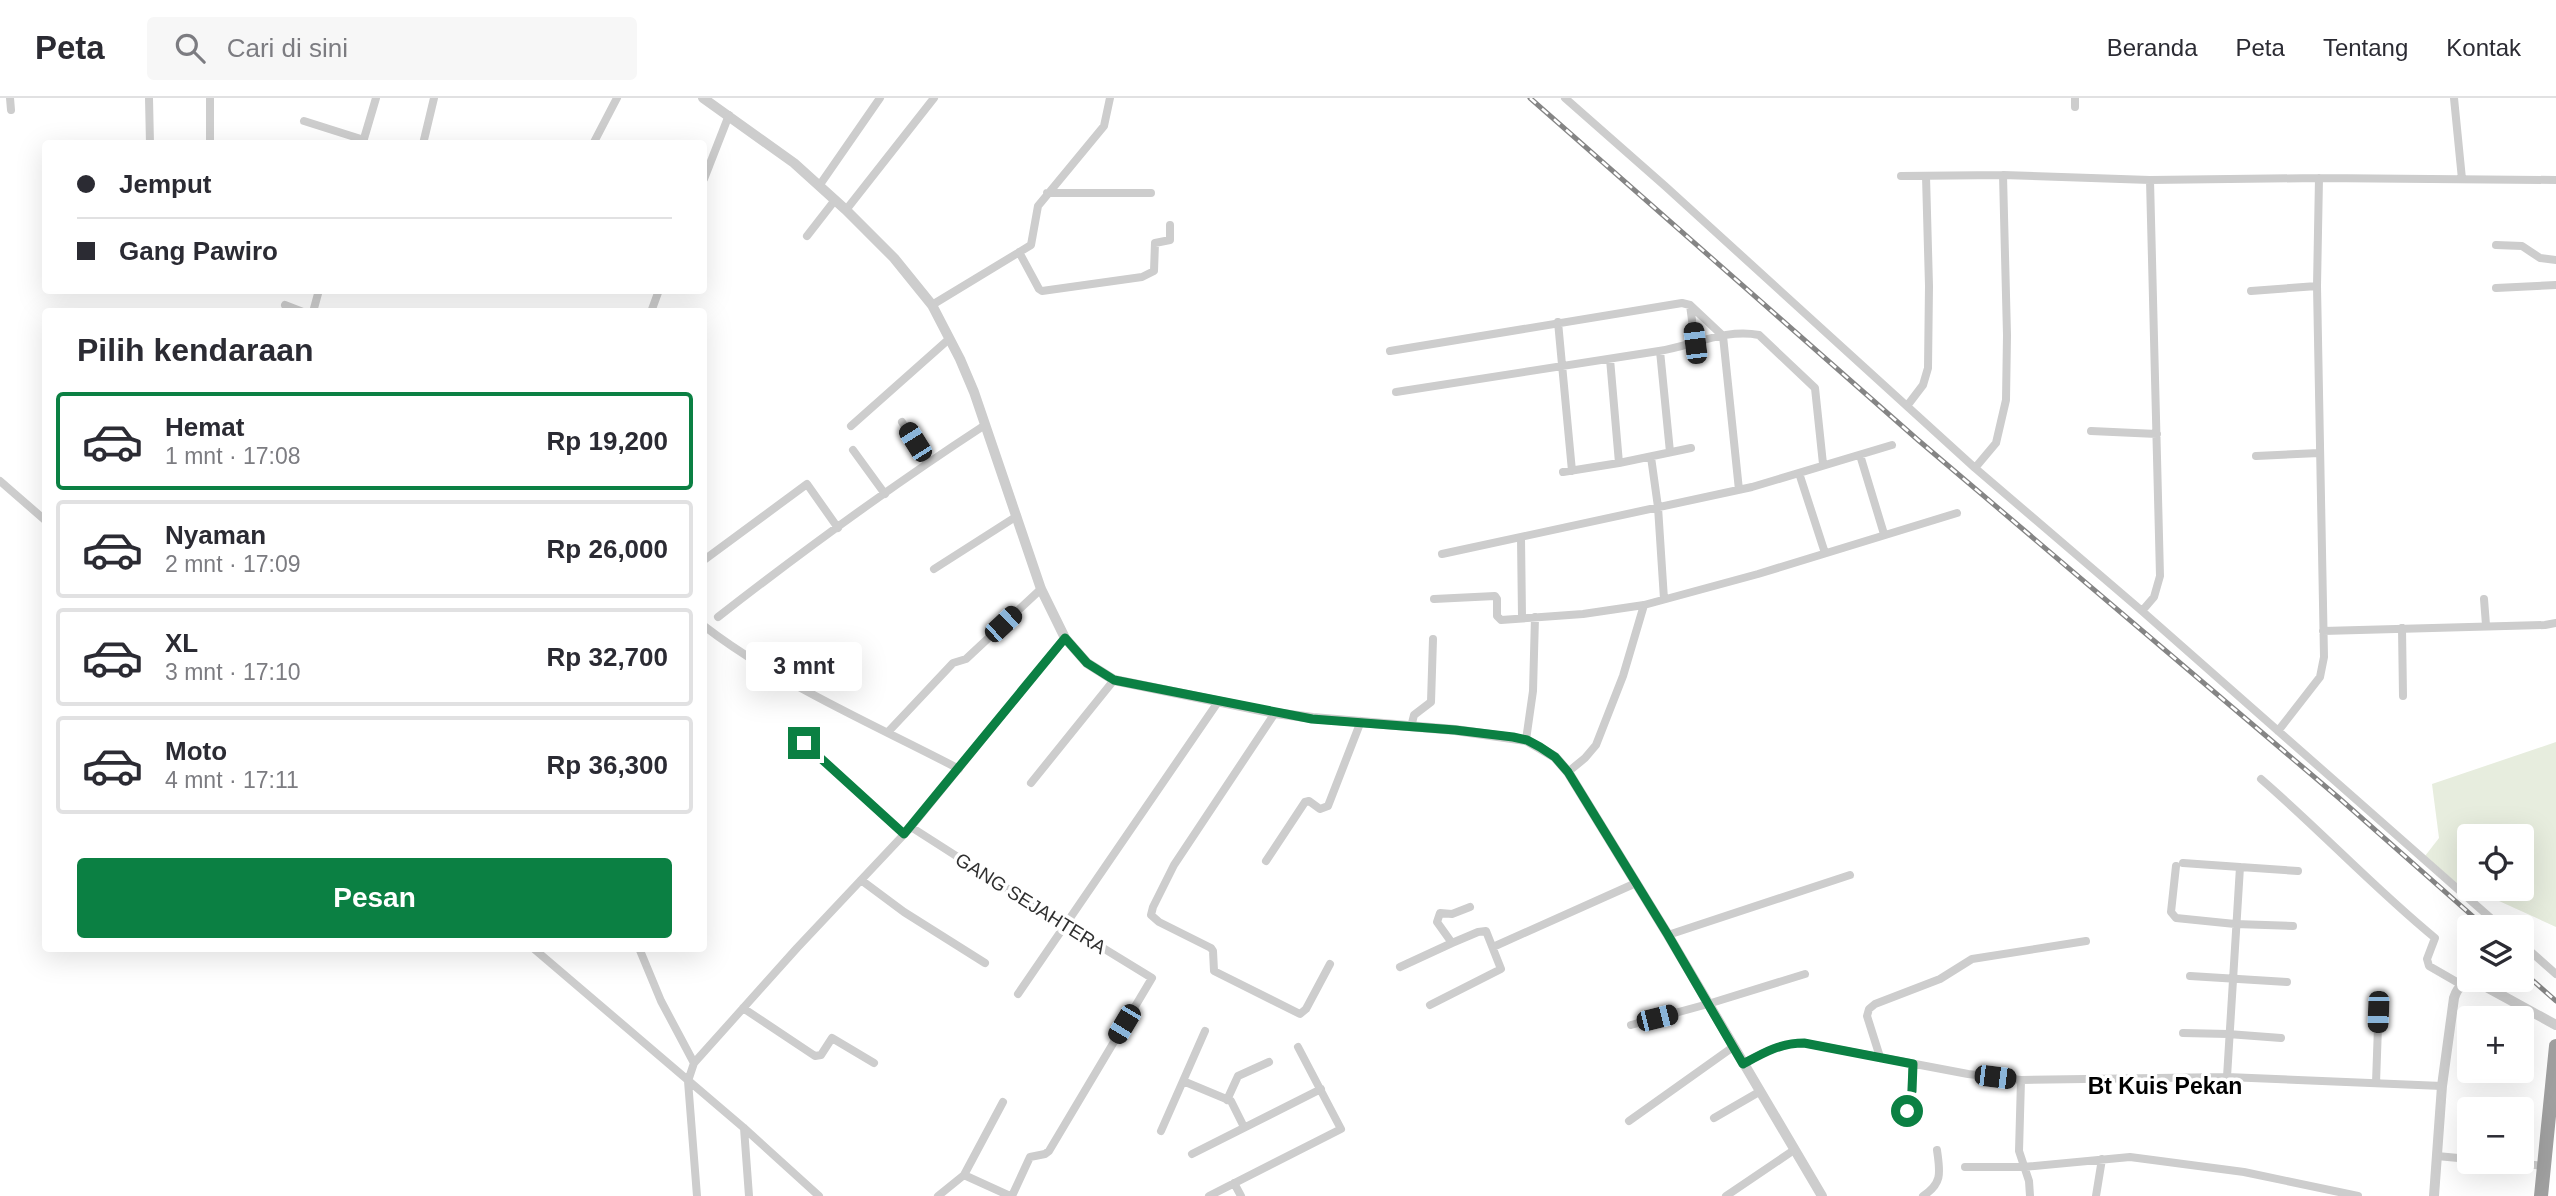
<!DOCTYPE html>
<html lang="id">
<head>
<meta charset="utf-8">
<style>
	body { margin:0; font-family:Arial,sans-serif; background:#f7f7f7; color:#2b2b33; height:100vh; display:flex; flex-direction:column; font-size:26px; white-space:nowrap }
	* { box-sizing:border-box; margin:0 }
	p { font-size:23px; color:#7c7c81 }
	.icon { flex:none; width:38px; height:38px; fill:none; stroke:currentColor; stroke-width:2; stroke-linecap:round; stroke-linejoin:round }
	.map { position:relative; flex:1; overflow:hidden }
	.panel { position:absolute; left:42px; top:210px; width:665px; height:644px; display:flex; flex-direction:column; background:#fff; border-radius:7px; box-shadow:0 7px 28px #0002 }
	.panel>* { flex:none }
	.banner { position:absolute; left:42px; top:42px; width:665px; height:154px; border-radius:7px; box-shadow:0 7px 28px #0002; display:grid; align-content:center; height:154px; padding:0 35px; background:#fff }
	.controls { position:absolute; left:2457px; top:726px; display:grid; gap:14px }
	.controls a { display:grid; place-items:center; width:77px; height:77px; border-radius:7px; background:#fff; box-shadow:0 7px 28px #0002; font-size:35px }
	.end { position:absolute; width:32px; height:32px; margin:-16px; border:9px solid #0b8043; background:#fff; box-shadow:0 0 0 4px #fff }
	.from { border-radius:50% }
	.bubble { position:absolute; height:49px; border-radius:7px; background:#fff; box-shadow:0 7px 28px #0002; font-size:23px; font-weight:700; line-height:49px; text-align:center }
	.car { position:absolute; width:21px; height:42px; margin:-21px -10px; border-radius:9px; box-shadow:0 0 5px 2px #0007; background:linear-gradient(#222 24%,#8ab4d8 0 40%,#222 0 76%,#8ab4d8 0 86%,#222 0) }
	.banner b { display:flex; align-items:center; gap:24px; height:66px; font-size:26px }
	.banner b+b { border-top:2px solid #e1e1e2 }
	.banner i { width:18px; height:18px; background:#2b2b33 }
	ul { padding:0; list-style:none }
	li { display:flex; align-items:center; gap:21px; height:98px; margin:0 14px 10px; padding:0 21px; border:4px solid #e1e1e2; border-radius:7px }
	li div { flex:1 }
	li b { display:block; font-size:26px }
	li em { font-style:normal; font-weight:700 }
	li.on { border-color:#0b8043 }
	li>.icon { width:63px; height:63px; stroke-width:1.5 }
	h2 { padding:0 35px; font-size:32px; line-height:84px }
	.button { display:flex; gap:14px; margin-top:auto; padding:14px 35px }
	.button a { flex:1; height:80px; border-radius:7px; background:#0b8043; color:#fff; font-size:28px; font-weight:700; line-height:80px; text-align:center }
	header { display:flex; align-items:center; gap:42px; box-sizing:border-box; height:98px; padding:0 35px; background:#fff; border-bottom:2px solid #e1e1e2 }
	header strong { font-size:33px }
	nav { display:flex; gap:38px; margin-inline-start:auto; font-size:24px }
	.search { width:490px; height:63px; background:#f7f7f7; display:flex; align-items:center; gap:18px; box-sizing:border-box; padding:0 24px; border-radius:7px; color:#7c7c81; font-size:26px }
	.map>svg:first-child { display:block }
	.green { fill:#e7edde; fill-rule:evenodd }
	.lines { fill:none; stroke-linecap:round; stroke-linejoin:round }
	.minor { stroke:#cdcdcd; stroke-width:8 }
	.tertiary { stroke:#cdcdcd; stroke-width:10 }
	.trunk { stroke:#a0a0a0; stroke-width:14 }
	.rail-casing { stroke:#858585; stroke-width:5 }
	.rail { stroke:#fff; stroke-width:2.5; stroke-dasharray:8; stroke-linecap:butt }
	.route { stroke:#0b8043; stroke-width:9 }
	.labels { text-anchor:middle; stroke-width:7; stroke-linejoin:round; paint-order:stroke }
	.street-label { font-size:19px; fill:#303030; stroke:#fff }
	.quarter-label { font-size:23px; font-weight:bold; fill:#000; stroke:#fff }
</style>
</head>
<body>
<header>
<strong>Peta</strong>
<div class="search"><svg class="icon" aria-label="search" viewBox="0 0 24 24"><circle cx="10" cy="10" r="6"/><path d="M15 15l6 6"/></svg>Cari di sini</div>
<nav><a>Beranda</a><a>Peta</a><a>Tentang</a><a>Kontak</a></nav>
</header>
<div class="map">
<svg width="2556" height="1098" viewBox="0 0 2556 1098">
	<rect width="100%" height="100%" fill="#fff"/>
	<path class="green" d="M2556,644V829L2488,798L2474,800L2425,758L2439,740L2432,686ZM2469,738H2522V791H2469Z"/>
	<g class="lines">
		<path class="minor" d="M10,0L11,12
			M149,0L150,46
			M1565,0L1665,88L1975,370L2142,513L2502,830
			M2075,0V9
			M2454,0L2462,81
			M304,23L364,42
			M363,44L376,0
			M210,46V0
			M423,46L434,0
			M593,46L617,0
			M1901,78L2003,77L2150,82L2319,80L2556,82
			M704,81L729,17
			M819,88L880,0
			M1047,95H1151
			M846,112L934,0
			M807,138L835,102
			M2496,147L2522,148L2540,160L2556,162
			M1019,154L1039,191L1042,193L1142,179L1154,173L1155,145L1170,142V127
			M2496,190L2556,187
			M2251,193L2317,188
			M285,207L303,214
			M932,207L1031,147L1038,108L1104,28L1110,0
			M1690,207L1695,245
			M313,214L319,192
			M651,214L659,192
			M1558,224L1572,373
			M1390,253L1682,205L1690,207L1723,238L1739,392
			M1660,253L1670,354
			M1610,261L1619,365
			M1396,294C1484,280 1572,266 1659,253C1692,248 1726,230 1759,237L1815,290L1823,366
			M1907,308L1923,287L1928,270L1929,188L1926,78
			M902,324L927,365
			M851,328L949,241
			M2091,333L2157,336
			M853,352L885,396
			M1860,357L1884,436
			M2256,358L2319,355
			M1651,359L1658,409L1664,501
			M1975,370L1996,345L2006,302L2007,237L2003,77
			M1563,374L1619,365L1691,350
			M1799,375L1825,455
			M0,383L46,423
			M1521,440L1522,519
			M1442,456L1752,389L1892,347
			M704,462L807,386L838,430
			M934,471L1017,418
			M1434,501L1495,498L1497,501V518L1501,522L1583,516L1644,507L1758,476L1957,415
			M2484,501L2486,527
			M2142,513L2154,499L2160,478L2150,82
			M718,519C804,452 893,387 985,327
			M704,528C781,587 873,626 959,671
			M2402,530L2403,598
			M2323,533L2545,527L2556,525
			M1275,615L1174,767L1153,809L1151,817L1159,824L1211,850L1213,853L1214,873L1300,916L1306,911L1330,866
			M1411,629L1414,617L1431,604L1433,541
			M2278,633L2320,579L2324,559L2317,188L2319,80
			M888,634L953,565L966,561L1041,491
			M1526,642L1533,593L1535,519
			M804,645L904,736
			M1568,674L1585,660L1596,647L1623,578L1644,507
			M2261,681C2320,732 2374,790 2435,840L2427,861L2429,868L2462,887
			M1031,685L1114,582
			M911,729L1028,804L1152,880L1049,1053L1045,1056L1030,1059L1012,1098
			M1266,763L1305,704L1309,703L1320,711L1328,708L1361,623
			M2183,765L2240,769L2227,979
			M2176,768L2171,814L2176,820L2235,826L2293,828
			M2240,769L2298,773
			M861,782L904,814L985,865
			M1668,837L1850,777
			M2522,846L2556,876
			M1493,849L1636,785
			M533,850L744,1030L819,1098
			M639,850L661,903L694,965
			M1400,869L1452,845
			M2190,878L2287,884
			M1018,896L1218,604
			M1430,907L1501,871L1486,833L1478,834L1452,845L1437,824L1440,815L1452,816L1470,809
			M743,910L815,958L821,957L832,940L874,965
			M1631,927L1708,906L1805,876
			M2183,935L2228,936L2281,940
			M1880,959L1867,918L1869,911L1875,906L1940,881L1972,861L2086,843
			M1743,966C1763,955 1780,945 1804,945L1968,976L2021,982L2227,979L2442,988
			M2021,982L2019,1053L2029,1083L2030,1098
			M1183,983L1231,1003L1244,1029
			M2376,985L2379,900
			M1227,1002L1238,978L1269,964
			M1907,1013L1911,1000L1913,966
			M1714,1020L1759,994
			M1629,1023L1733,949
			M744,1030L749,1098
			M1161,1033L1205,933
			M1192,1056L1321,991
			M2437,1058L2469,1061
			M2506,1064L2544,1068
			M1965,1069H2023L2130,1059L2244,1074L2358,1098
			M964,1077L1010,1098
			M1234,1085L1241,1098
			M697,1098L688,983L694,965L797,850L911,729L1065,540
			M938,1098L964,1077L1003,1004
			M1209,1098L1341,1031L1298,949
			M1726,1098L1794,1052
			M1923,1098C1943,1085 1940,1074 1937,1052
			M2096,1098L2102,1061"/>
		<path class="tertiary" d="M703,0L794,65L846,112L894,160L932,207L960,261L974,294L1041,491L1065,540L1087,565L1114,582L1275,615L1313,620L1455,632L1526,642L1555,659L1568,674L1668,837L1822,1098
			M2434,1098L2442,988L2454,900C2458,887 2467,881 2481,886L2556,927"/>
		<path class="trunk" d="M2541,1098L2556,948"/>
		<defs>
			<path id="rail" d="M1530,0L1918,342L2339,700L2486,830
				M2522,873L2556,903"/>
		</defs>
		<use href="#rail" class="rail-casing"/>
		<use href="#rail" class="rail"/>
	</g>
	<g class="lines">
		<path class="route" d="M804,645L904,736L1065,540L1087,565L1114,582L1312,621L1455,632L1513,639L1527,642L1540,649L1555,659L1568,674L1668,837L1743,966C1763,955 1780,945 1804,945L1913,966L1912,993L1907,1013"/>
	</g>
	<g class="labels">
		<g class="street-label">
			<text transform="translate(1031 805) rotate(32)" y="7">GANG SEJAHTERA</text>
		</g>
		<g class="quarter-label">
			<text x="2165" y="996">Bt Kuis Pekan</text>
		</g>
	</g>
</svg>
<div class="controls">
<a><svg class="icon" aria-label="locate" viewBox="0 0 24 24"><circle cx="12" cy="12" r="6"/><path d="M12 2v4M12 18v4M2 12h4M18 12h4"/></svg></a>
<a><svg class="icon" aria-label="layers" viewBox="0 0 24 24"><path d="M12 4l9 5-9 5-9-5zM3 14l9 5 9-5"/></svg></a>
<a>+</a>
<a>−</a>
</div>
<i class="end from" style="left:1907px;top:1013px"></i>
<i class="end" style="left:804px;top:645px"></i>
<div class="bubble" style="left:746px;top:544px;width:116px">3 mnt</div>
<i class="car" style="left:1695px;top:245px;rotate:353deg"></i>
<i class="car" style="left:915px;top:344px;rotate:328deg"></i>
<i class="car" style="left:1003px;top:526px;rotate:47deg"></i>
<i class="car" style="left:2378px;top:914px;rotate:182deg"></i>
<i class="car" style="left:1657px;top:920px;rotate:76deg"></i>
<i class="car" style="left:1124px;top:926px;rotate:211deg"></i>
<i class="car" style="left:1995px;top:979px;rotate:97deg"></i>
<div class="banner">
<b><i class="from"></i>Jemput</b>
<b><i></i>Gang Pawiro</b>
</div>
<section class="panel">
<h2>Pilih kendaraan</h2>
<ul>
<li class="on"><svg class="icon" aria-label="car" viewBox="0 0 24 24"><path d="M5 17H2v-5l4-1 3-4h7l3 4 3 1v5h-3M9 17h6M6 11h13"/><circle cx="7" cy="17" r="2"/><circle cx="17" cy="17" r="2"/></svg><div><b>Hemat</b><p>1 mnt · 17:08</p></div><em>Rp 19,200</em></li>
<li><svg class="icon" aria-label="car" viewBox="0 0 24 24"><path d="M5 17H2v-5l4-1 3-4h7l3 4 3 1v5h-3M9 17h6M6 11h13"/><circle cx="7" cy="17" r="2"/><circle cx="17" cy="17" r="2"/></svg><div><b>Nyaman</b><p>2 mnt · 17:09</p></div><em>Rp 26,000</em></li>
<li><svg class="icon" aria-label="car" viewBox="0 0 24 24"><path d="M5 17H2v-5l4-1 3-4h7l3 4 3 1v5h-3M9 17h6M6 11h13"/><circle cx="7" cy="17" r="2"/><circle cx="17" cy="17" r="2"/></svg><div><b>XL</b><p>3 mnt · 17:10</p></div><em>Rp 32,700</em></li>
<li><svg class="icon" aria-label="car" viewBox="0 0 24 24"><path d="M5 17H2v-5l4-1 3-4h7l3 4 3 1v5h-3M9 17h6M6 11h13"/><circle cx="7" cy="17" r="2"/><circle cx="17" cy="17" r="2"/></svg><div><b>Moto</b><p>4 mnt · 17:11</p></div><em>Rp 36,300</em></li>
</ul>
<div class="button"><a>Pesan</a></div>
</section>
</div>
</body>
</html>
